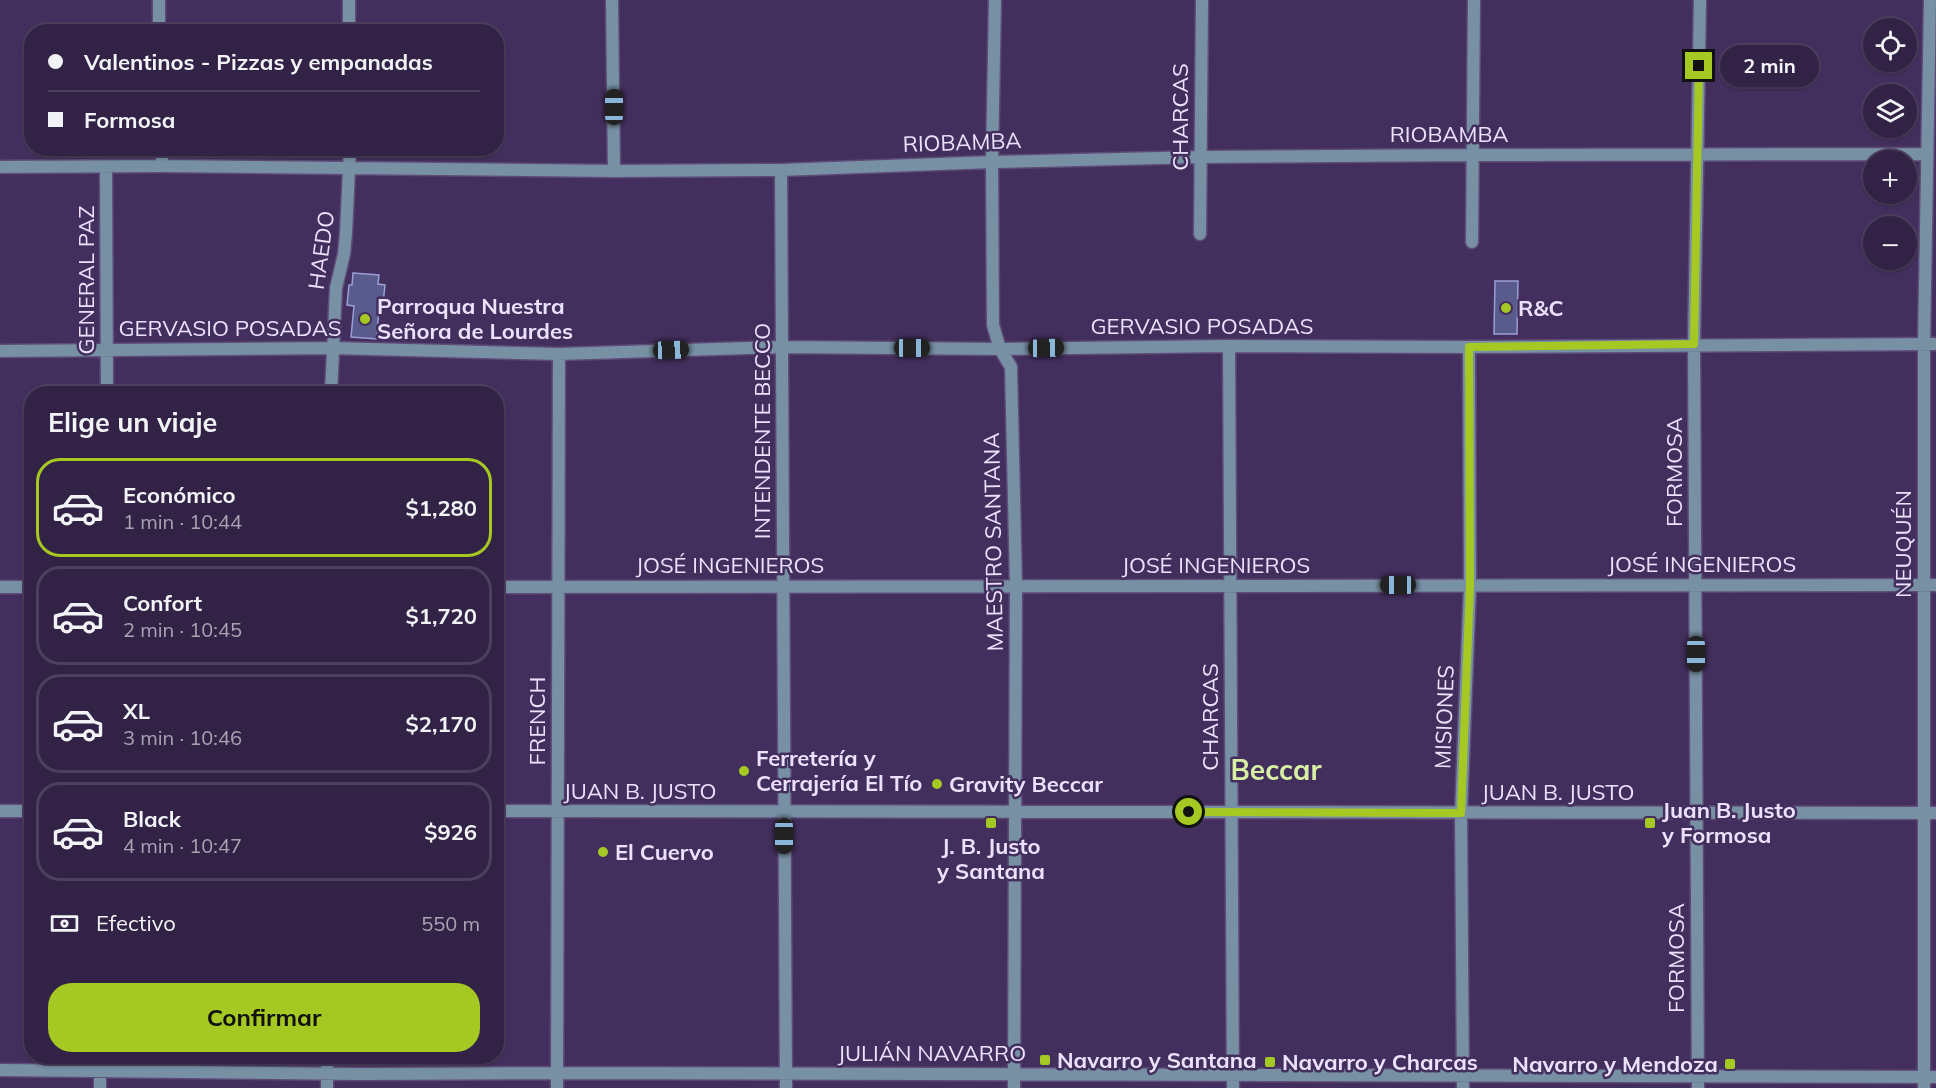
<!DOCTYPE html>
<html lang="es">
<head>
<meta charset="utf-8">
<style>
	body { margin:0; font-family:Mulish,sans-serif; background:#3a2b4d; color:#f1f3f6; height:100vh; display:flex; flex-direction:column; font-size:22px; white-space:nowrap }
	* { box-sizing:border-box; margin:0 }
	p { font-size:20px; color:#a8a4b3 }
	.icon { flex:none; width:33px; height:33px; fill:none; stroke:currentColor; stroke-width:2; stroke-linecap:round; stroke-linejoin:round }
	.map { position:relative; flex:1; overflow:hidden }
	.details { position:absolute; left:24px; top:386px; width:480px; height:678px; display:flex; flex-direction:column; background:#322346; border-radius:24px; box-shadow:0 2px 4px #0004,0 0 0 2px #4d405f }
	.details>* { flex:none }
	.banner { position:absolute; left:24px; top:24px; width:480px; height:132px; border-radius:24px; box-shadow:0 2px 4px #0004,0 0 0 2px #4d405f; display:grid; align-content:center; height:132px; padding:0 24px; background:#322346 }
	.buttons { position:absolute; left:1863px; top:18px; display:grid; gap:12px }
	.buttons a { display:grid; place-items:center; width:54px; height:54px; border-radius:50%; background:#322346; box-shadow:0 2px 4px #0004,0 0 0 2px #4d405f; font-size:30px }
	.end { position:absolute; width:27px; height:27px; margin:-14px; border:8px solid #a5c823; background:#111; box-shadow:0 0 0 3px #111 }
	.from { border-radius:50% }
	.bubble { position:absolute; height:42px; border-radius:21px; background:#322346; box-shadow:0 2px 4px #0004,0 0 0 2px #4d405f; font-size:20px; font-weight:700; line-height:42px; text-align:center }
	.car { position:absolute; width:18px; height:36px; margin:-18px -9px; border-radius:8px; box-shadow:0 0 4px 2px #0007; background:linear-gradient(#222 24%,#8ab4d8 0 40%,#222 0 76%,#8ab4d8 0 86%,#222 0) }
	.banner b { display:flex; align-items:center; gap:21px; height:57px; font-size:22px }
	.banner b+b { border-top:2px solid #4d405f }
	.banner i { width:15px; height:15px; background:#f1f3f6 }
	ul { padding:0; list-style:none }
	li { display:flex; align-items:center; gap:18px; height:99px; margin:0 12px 9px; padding:0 12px; border:3px solid #4d405f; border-radius:24px }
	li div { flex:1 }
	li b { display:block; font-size:22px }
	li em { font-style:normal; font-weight:700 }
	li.selected { border-color:#a5c823 }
	li>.icon { width:54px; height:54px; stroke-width:1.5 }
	h2 { padding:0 24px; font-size:27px; line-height:72px }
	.pay { display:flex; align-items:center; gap:15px; height:66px; padding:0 24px; font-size:22px }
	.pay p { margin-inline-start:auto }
	.cta { display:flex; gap:12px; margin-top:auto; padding:12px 24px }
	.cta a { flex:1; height:69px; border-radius:24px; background:#a5c823; color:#111; font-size:24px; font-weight:700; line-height:69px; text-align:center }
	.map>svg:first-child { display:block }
	.building { fill:#5a5b8d; stroke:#9b9ed5; stroke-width:1.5 }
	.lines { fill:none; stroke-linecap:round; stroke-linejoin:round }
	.street-casing { stroke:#5e4b77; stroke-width:15 }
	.street { stroke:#7790a4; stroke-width:12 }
	.route { stroke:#a5c823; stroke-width:8 }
	.poi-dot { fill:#a5c823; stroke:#432f5d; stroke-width:2 }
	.labels { text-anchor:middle; stroke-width:5; stroke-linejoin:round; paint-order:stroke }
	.street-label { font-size:22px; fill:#ebe1fd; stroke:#432f5d }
	.poi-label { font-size:22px; font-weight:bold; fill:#ebe1fd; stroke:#432f5d; text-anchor:start }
	.district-label { font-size:28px; font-weight:bold; fill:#d9f0a4; stroke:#432f5d }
</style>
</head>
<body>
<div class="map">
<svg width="1936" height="1088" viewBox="0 0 1936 1088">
	<rect width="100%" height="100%" fill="#432f5d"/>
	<path class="building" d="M353,273L379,275L378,284L385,285L383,304H379L377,339L351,337L354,306L347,305L349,285H352Z
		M1495,281H1518L1517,334H1494Z"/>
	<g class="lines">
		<defs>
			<path id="street" d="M159,0V32
				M349,0V32
				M612,0L614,171
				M995,0L992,162L993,325L1000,349L1011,367L1016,586L1014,1088
				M162,148V166
				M0,167L162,166L614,171L781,170L992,162L1201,157L1471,155L1926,154
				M106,167L107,393
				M781,170L786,1088
				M1200,234L1202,0
				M1472,242L1474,0
				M1229,346L1233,1088
				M0,351L332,348L559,354L782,347L1000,349L1229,346L1469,347L1936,344
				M331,393L336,288L344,254L346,233L350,148
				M0,587H32
				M496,587L1936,585
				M0,811H32
				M496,811L1936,813
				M100,1056V1088
				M327,1056V1088
				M0,1070L358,1074L557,1073L1936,1077
				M557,1088L559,354
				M1463,1088L1461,813L1470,585L1469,347
				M1698,1088L1694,344L1700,0
				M1924,1088V344L1930,0"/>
		</defs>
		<use href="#street" class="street-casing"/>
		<use href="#street" class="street"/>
	</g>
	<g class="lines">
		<path class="route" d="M1189,812L1461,813L1470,585L1469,347L1694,344L1699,66"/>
	</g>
	<g class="poi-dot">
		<circle cx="1506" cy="308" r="6"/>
		<circle cx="365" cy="319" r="6"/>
		<circle cx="744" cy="771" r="6"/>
		<circle cx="937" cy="784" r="6"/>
		<rect x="985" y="817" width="12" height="12" rx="3"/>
		<rect x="1644" y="817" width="12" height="12" rx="3"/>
		<circle cx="603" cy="852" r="6"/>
		<rect x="1039" y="1054" width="12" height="12" rx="3"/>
		<rect x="1264" y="1056" width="12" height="12" rx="3"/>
		<rect x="1724" y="1058" width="12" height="12" rx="3"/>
	</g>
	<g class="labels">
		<g class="street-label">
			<text transform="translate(1180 117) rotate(-90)" y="8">CHARCAS</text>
			<text x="1449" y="142">RIOBAMBA</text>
			<text transform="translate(962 142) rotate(-2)" y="8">RIOBAMBA</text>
			<text transform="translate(321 250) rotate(-82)" y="8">HAEDO</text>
			<text transform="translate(86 280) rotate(-90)" y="8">GENERAL PAZ</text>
			<text x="1202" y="334">GERVASIO POSADAS</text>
			<text x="230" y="336">GERVASIO POSADAS</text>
			<text transform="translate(762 431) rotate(-90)" y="8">INTENDENTE BECCO</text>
			<text transform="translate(1674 472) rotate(-90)" y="8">FORMOSA</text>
			<text transform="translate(993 542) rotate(-91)" y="8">MAESTRO SANTANA</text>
			<text transform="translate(1903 544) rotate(-90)" y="8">NEUQUÉN</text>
			<text x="1702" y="572">JOSÉ INGENIEROS</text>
			<text x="730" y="573">JOSÉ INGENIEROS</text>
			<text x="1216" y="573">JOSÉ INGENIEROS</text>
			<text transform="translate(1210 717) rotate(-90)" y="8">CHARCAS</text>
			<text transform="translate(1444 717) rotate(-88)" y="8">MISIONES</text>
			<text transform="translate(537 721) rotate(-90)" y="8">FRENCH</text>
			<text x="640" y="799">JUAN B. JUSTO</text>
			<text x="1558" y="800">JUAN B. JUSTO</text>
			<text transform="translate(1676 958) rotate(-90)" y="8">FORMOSA</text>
			<text x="932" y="1061">JULIÁN NAVARRO</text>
		</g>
		<g class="poi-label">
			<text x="377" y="314">Parroqua Nuestra<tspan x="377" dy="25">Señora de Lourdes</tspan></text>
			<text x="1518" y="316">R&amp;C</text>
			<text x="756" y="766">Ferretería y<tspan x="756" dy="25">Cerrajería El Tío</tspan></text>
			<text x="949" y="792">Gravity Beccar</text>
			<text x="1662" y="818">Juan B. Justo<tspan x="1662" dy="25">y Formosa</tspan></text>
			<text x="991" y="854" text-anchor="middle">J. B. Justo<tspan x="991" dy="25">y Santana</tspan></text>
			<text x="615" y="860">El Cuervo</text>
			<text x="1057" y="1068">Navarro y Santana</text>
			<text x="1282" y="1070">Navarro y Charcas</text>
			<text x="1718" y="1072" text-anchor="end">Navarro y Mendoza</text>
		</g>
		<g class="district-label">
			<text x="1276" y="780">Beccar</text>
		</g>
	</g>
</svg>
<div class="buttons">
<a><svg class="icon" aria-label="locate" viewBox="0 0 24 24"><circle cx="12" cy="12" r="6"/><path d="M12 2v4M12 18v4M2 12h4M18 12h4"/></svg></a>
<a><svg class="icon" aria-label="layers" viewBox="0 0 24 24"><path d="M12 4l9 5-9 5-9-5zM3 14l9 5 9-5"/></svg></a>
<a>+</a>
<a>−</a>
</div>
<i class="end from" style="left:1189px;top:812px"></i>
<i class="end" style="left:1699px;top:66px"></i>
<div class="bubble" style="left:1720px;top:45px;width:99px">2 min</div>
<i class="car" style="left:614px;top:107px;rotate:0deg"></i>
<i class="car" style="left:912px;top:348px;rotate:90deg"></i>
<i class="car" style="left:1046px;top:348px;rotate:89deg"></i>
<i class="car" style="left:671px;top:350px;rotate:88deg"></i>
<i class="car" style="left:1398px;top:585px;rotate:270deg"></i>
<i class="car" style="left:1696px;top:654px;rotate:180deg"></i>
<i class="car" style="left:784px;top:836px;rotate:180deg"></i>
<div class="banner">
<b><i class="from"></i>Valentinos - Pizzas y empanadas</b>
<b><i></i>Formosa</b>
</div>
<section class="details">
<h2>Elige un viaje</h2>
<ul>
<li class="selected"><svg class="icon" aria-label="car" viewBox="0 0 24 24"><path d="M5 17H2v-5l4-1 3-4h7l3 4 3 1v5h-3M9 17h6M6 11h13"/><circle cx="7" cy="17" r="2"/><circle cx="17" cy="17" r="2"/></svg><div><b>Económico</b><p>1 min · 10:44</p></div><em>$1,280</em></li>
<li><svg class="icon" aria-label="car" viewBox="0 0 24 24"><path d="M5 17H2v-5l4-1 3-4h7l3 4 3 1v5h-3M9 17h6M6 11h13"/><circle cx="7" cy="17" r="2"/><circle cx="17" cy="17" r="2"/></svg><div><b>Confort</b><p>2 min · 10:45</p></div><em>$1,720</em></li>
<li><svg class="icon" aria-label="car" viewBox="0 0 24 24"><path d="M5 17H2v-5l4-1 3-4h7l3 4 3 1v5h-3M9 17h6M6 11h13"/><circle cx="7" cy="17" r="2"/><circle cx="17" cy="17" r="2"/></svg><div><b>XL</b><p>3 min · 10:46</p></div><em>$2,170</em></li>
<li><svg class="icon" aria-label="car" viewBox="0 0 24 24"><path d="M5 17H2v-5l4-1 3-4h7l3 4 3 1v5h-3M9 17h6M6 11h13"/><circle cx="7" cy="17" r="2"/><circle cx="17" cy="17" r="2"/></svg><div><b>Black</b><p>4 min · 10:47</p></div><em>$926</em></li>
</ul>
<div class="pay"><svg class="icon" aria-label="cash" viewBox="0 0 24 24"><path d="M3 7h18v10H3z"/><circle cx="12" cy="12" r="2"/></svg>Efectivo<p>550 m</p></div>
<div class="cta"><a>Confirmar</a></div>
</section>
</div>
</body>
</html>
